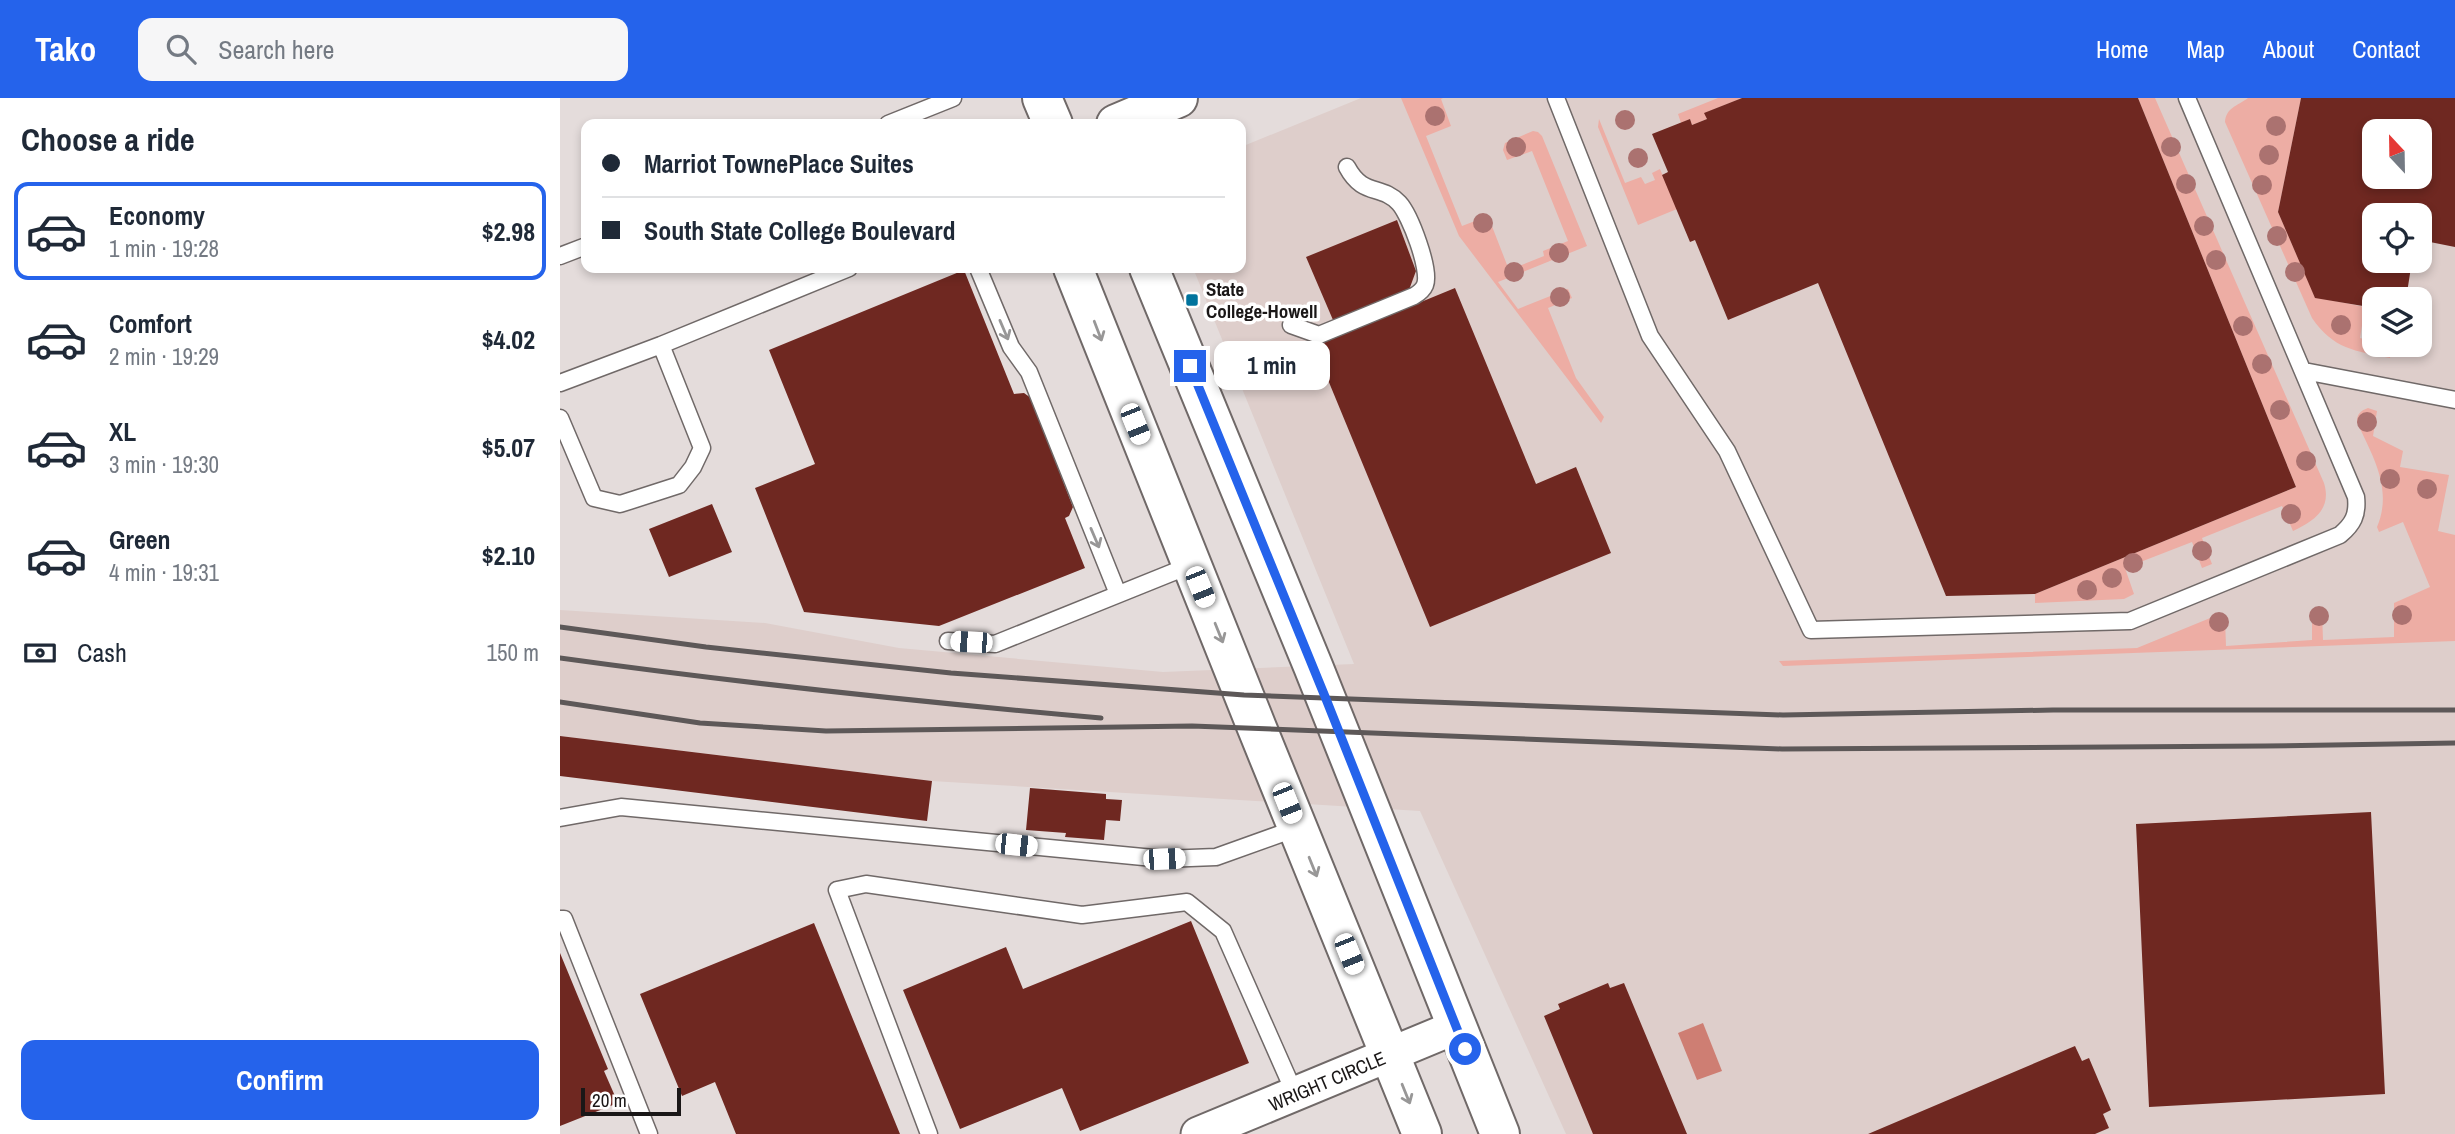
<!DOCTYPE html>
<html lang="en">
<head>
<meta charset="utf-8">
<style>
	body { margin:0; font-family:"Archivo Narrow",sans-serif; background:#f6f6f7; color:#1f2937; height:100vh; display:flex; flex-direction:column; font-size:26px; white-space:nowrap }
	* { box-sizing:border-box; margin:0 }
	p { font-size:23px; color:#747a83 }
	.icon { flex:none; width:38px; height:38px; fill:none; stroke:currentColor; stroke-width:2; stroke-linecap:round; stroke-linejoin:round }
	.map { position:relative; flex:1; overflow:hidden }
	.drawer { display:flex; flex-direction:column; background:#fff; width:560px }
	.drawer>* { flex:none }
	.top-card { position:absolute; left:21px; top:21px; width:665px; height:154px; border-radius:14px; box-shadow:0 4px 10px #0003; display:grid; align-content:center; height:154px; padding:0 21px; background:#fff }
	.needle { width:46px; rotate:338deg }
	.tools { position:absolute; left:1802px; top:21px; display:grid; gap:14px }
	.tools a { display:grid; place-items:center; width:70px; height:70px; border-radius:14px; background:#fff; box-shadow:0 4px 10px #0003; font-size:35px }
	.scale { position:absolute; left:21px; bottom:18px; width:100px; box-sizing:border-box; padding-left:7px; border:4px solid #1a1717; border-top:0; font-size:19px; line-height:24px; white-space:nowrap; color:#1a1717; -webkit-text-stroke:5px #fff; paint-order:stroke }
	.end { position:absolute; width:32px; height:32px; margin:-16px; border:9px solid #2563eb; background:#fff; box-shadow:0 0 0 4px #fff }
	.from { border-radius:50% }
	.bubble { position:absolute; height:49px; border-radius:14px; background:#fff; box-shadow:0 4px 10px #0003; font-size:23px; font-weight:700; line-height:49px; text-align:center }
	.car { position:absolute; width:21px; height:42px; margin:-21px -10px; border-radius:9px; box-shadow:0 0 5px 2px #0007; background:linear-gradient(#fff 24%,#345 0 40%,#fff 0 76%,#345 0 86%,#fff 0) }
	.top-card b { display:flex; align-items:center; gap:24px; height:66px; font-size:26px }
	.top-card b+b { border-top:2px solid #e0e1e3 }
	.top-card i { width:18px; height:18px; background:#1f2937 }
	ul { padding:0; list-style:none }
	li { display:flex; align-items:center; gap:21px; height:98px; margin:0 14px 10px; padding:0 7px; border:4px solid transparent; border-radius:14px }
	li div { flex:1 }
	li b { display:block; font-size:26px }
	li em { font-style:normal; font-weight:700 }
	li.on { border-color:#2563eb }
	li>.icon { width:63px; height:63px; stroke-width:1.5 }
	h2 { padding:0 21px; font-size:32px; line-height:84px }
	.pay { display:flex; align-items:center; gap:18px; height:77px; padding:0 21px; font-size:26px }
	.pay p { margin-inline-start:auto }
	.action { display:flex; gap:14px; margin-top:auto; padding:14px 21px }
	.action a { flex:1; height:80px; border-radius:14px; background:#2563eb; color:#fff; font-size:28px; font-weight:700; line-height:80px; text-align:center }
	header { display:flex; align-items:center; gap:42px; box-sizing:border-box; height:98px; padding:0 35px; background:#2563eb; color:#fff }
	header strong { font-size:33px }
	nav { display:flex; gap:38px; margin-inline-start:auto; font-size:24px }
	.search { width:490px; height:63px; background:#f6f6f7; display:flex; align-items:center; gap:18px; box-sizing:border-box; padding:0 24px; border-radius:14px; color:#747a83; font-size:26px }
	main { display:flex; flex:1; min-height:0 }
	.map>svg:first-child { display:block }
	.built { fill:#dececb; fill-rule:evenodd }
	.green { fill:#edada4 }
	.water { fill:#ce7e73 }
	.building { fill:#6f2821; fill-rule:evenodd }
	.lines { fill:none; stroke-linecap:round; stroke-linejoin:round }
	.lane-casing { stroke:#706968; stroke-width:19 }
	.street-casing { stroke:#706968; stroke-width:37 }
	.secondary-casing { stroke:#706968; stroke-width:42 }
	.primary-casing { stroke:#706968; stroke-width:42 }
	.lane { stroke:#fff; stroke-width:16 }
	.street { stroke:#fff; stroke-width:33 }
	.secondary { stroke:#fff; stroke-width:38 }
	.primary { stroke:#fff; stroke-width:38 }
	.rail { stroke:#5d5858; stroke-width:5 }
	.tree { fill:#ab7270 }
	.oneway { stroke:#989797 }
	.route { stroke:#2563eb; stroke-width:9 }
	.poi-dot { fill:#00739d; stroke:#fff; stroke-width:2.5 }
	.labels { text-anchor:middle; stroke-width:7; stroke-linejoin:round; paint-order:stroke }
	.poi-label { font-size:19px; font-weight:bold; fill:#1a1717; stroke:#fff; text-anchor:start }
	.street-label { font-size:19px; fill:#1a1717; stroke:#fff }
</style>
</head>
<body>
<header>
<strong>Tako</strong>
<div class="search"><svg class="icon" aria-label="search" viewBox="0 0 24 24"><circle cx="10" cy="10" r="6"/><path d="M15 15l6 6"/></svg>Search here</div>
<nav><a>Home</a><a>Map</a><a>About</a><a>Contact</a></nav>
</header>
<main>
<section class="drawer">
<h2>Choose a ride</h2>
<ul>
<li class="on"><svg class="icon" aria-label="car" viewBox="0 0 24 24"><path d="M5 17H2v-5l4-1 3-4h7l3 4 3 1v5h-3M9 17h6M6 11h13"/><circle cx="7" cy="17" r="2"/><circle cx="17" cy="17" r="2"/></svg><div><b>Economy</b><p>1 min · 19:28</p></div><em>$2.98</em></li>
<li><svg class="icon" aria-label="car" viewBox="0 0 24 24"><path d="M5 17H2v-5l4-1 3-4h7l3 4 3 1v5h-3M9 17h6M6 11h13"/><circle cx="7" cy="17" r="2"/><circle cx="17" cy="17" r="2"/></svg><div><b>Comfort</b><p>2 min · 19:29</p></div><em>$4.02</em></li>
<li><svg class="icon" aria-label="car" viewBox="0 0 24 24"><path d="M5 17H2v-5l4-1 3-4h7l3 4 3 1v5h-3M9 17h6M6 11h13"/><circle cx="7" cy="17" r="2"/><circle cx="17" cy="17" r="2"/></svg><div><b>XL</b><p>3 min · 19:30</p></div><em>$5.07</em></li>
<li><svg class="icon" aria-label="car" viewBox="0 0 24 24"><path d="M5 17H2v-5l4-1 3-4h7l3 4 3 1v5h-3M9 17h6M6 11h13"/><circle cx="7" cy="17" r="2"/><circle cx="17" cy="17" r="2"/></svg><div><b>Green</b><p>4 min · 19:31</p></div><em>$2.10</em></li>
</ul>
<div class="pay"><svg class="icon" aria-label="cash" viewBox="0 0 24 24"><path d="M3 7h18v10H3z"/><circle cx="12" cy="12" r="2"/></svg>Cash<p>150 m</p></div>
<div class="action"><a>Confirm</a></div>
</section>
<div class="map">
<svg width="1895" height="1036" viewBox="0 0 1895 1036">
	<rect width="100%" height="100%" fill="#e4dcdb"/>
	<path class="built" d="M801,0H1895V1036H1006L860,713L372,683L0,638V512L205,525L339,550L603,574L794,566L633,170H681V49ZM1815,33H1860V79H1815ZM1815,117H1860V163H1815ZM1815,201H1860V247H1815Z"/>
	<path class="green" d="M841,0H883L881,1L891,28L866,38L902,128L928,118L949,172L984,158L983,153L1008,143L972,53L947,62L943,52L945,45L973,33L978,34L982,38L1027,148L938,184L958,211L1008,191L1012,200L988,210L1016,280L1044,319L1041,325L899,138Z
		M1158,0H1182L1145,15L1147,21L1132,27L1130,21L1121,25L1118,16Z
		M1578,0H1595L1764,385C1772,411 1754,423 1733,433L1722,408L1642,440L1652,466L1642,470L1632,444L1565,470L1574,496L1564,501L1475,505V496L1736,389Z
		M1688,0H1741L1718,114L1755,199L1805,209L1800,240L1815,244V247L1832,248L1830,260C1795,253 1773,251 1752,220L1665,24C1666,10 1677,8 1688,0Z
		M1039,21L1065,85L1081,79L1085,86L1095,82L1092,75L1100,71L1117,111L1078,127L1038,29Z
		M1808,310L1817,313L1813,338L1843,353L1840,369L1889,377L1878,433L1895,437V543L1223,568L1219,563L1577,550L1660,516L1664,518L1665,521L1666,548L1752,542V515L1762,514L1763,542L1834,539V505L1870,489L1843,424L1819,434L1817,429C1833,391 1813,359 1797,324C1797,316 1800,313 1808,310Z"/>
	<path class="water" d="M1143,925L1162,973L1137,982L1118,935Z"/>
	<path class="building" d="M1182,0H1578L1736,389L1475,496L1386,498L1258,185L1168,222L1135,142L1130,144L1102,77L1108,74L1092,36L1130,21L1132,27L1147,21L1144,15Z
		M1741,0H1895V149L1860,142V117H1815V163H1852L1846,201H1815V210L1755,200L1718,114ZM1815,33H1860V79H1815Z
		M837,122L856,173L849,192L773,222L746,159Z
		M404,172L454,296L464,295L471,300L513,409L509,418L505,420L525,470L379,528L244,514L195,390L255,366L209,252Z
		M895,190L976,386L1016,369L1051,455L870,529L754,248Z
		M152,406L172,454L109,479L89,431Z
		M0,638L372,683L367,723L0,678Z
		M470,690L546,696V701L562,702L560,723L546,722L544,742L505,739L506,735L466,732Z
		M1811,714L1825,996L1589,1009L1576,726Z
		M631,823L689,965L520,1033L502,990L400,1031L343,892L446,849L463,891Z
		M254,825L290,914L340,1036H176L155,984L122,998L80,896Z
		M0,855L48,971L44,973L58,1005L0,1028Z
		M1048,885L1050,890L1064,885L1127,1036H1033L984,918L1000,911L998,906Z
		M1515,948L1522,963L1529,960L1551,1012L1543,1016L1549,1030L1535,1036H1308Z"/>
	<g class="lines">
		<defs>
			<path id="lane" d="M996,0L1090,238L1167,353L1251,532L1570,523L1780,437C1793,426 1798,417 1796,399L1627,0
				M328,26L393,0
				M0,158L26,148
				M418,170L451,249L469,274L558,496
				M731,227L759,237L854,198C859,195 863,192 865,187C871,172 850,117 839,105C821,86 803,99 787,69
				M1744,273L1895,302
				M0,285L101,247L289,170
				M0,320L34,400L60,406L119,387L133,369L142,350L101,247
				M388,543L435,546L631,467
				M0,720L61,709L604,761L656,759L737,730
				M0,821H4L89,1036
				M369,1036L277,792L306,786L522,817L627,804L663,833L735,996"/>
			<path id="street" d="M638,1036L896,929"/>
			<path id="secondary" d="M556,26L618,0"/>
			<path id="primary" d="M482,0L493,26
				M513,170L697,630L862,1036
				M589,170L753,568L940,1036"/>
		</defs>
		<use href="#lane" class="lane-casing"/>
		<use href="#street" class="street-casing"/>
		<use href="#secondary" class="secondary-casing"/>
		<use href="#primary" class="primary-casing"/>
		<use href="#lane" class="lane"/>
		<use href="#street" class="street"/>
		<use href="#secondary" class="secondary"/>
		<use href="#primary" class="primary"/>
		<path class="rail" d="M0,529L146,549L391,575L684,597L1223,617L1493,612H1895
			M0,560C180,585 360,604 541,620
			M0,604L140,625L266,633L632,628L1222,651L1705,648L1895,645"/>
	</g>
	<g class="tree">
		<circle cx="875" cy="18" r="10"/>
		<circle cx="1065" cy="22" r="10"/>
		<circle cx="1716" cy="28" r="10"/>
		<circle cx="956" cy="49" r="10"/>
		<circle cx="1611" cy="49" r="10"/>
		<circle cx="1709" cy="57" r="10"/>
		<circle cx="1078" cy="60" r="10"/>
		<circle cx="1626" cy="86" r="10"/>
		<circle cx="1702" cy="87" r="10"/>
		<circle cx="923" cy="125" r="10"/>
		<circle cx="1644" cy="128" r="10"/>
		<circle cx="1717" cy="138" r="10"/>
		<circle cx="999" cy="155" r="10"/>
		<circle cx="1656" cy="162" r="10"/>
		<circle cx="954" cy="174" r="10"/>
		<circle cx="1735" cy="174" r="10"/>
		<circle cx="1000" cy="199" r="10"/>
		<circle cx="1781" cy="227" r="10"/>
		<circle cx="1683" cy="228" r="10"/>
		<circle cx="1702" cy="266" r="10"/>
		<circle cx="1720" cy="312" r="10"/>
		<circle cx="1807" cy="324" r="10"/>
		<circle cx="1746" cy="363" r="10"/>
		<circle cx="1830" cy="381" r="10"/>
		<circle cx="1867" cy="391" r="10"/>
		<circle cx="1731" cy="416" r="10"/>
		<circle cx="1642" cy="453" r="10"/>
		<circle cx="1573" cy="465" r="10"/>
		<circle cx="1552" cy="480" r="10"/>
		<circle cx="1527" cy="492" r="10"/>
		<circle cx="1842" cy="517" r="10"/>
		<circle cx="1759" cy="518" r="10"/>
		<circle cx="1659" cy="524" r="10"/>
	</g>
	<defs><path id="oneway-shaft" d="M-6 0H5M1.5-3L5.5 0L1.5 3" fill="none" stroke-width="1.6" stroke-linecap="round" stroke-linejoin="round" transform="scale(1.75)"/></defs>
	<g class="oneway">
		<use href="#oneway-shaft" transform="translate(444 232) rotate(67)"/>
		<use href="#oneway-shaft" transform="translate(538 233) rotate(69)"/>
		<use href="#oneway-shaft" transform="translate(535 440) rotate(67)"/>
		<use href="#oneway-shaft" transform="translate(659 535) rotate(68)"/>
		<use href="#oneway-shaft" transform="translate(753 769) rotate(68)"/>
		<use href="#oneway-shaft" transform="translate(846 996) rotate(68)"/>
	</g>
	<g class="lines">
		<path class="route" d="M630,268L766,601L905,951"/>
	</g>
	<rect class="poi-dot" x="625" y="195" width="14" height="14" rx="3.5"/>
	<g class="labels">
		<g class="poi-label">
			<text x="646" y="198">State<tspan x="646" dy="22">College-Howell</tspan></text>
		</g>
		<g class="street-label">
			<text transform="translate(767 983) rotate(-23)" y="7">WRIGHT CIRCLE</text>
		</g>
	</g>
</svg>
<div class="tools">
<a><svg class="needle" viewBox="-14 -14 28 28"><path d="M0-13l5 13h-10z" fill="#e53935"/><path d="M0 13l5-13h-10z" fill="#747a83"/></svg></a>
<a><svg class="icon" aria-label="locate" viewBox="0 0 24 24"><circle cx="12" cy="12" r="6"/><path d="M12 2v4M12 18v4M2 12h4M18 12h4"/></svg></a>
<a><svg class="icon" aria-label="layers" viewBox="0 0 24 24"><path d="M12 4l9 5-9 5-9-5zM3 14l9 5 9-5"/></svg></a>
</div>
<div class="scale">20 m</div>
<i class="end from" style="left:905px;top:951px"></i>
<i class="end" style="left:630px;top:268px"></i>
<div class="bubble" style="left:654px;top:243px;width:116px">1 min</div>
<i class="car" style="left:575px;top:326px;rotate:158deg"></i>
<i class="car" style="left:640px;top:489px;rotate:158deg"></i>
<i class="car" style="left:411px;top:544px;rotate:273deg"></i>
<i class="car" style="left:727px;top:705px;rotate:158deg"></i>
<i class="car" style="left:456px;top:747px;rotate:96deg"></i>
<i class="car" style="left:604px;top:761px;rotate:88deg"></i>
<i class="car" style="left:789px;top:856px;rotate:158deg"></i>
<div class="top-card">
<b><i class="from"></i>Marriot TownePlace Suites</b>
<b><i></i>South State College Boulevard</b>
</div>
</div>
</main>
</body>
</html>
